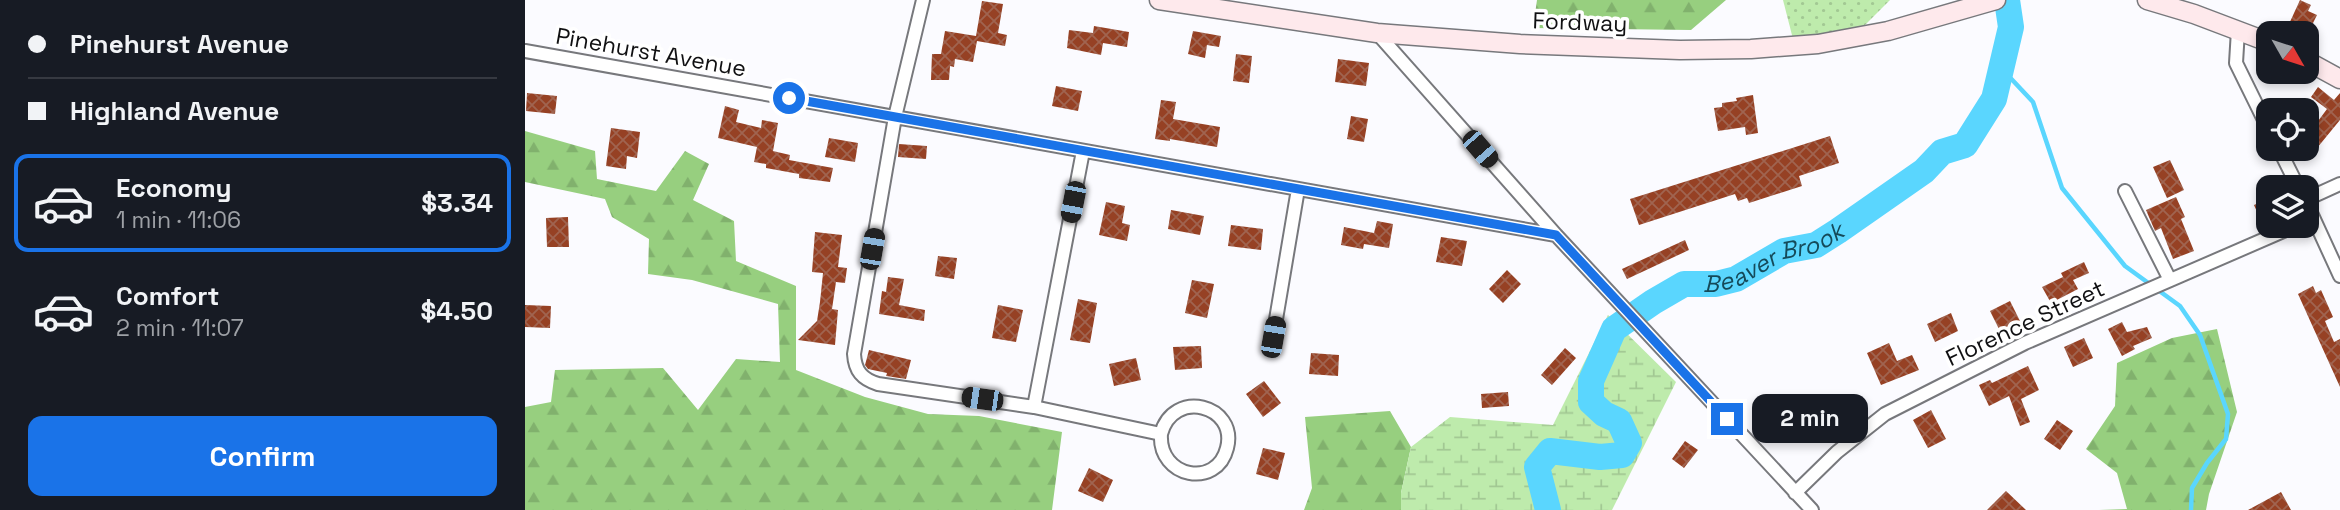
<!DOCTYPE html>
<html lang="en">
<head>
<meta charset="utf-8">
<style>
	body { margin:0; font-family:"Space Grotesk",sans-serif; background:#20242c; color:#f1f3f6; height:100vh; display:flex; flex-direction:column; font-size:26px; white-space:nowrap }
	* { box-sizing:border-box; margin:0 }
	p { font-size:23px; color:#9ea1a6 }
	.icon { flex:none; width:38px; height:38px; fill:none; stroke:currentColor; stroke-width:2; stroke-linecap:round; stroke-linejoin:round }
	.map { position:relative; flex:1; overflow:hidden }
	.panel { display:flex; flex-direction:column; background:#171b24; width:525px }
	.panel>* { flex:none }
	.banner { display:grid; align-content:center; height:154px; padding:0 28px; background:#171b24 }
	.needle { width:46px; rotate:129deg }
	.tools { position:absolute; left:1731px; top:21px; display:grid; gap:14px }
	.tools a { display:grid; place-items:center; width:63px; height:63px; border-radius:14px; background:#171b24; box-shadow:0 4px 10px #0003; font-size:35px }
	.end { position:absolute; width:32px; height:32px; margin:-16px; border:9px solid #1a73e8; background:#fff; box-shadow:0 0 0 4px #fff }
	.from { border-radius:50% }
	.bubble { position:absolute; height:49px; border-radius:14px; background:#171b24; box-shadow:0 4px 10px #0003; font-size:23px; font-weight:700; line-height:49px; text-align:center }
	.car { position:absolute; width:21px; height:42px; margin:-21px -10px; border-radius:9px; box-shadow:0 0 5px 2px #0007; background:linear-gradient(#222 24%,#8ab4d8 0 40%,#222 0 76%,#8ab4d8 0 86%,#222 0) }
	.banner b { display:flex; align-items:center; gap:24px; height:66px; font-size:26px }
	.banner b+b { border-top:2px solid #363941 }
	.banner i { width:18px; height:18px; background:#f1f3f6 }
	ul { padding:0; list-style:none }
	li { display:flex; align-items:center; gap:21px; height:98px; margin:0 14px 10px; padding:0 14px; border:4px solid transparent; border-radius:14px }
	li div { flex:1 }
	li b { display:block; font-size:26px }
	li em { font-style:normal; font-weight:700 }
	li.active { border-color:#1a73e8 }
	li>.icon { width:63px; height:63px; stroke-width:1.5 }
	.cta { display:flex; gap:14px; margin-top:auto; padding:14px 28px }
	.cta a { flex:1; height:80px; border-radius:14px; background:#1a73e8; color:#fff; font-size:28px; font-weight:700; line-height:80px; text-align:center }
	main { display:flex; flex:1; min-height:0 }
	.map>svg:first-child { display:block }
	.forest { fill:url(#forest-firs) }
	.wetland { fill:url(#wetland-marsh) }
	.park { fill:url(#park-dots) }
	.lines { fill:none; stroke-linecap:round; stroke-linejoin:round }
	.stream { stroke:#5ad6fe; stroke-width:4.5 }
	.river { stroke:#5ad6fe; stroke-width:26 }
	.building { fill:url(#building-cross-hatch) }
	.street-casing { stroke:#77787c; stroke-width:16 }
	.secondary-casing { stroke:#77787c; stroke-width:21 }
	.street { stroke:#fff; stroke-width:12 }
	.secondary { stroke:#fee9ec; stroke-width:18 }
	.route { stroke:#1a73e8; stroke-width:9 }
	.labels { text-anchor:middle; stroke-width:7; stroke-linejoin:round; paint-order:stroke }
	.street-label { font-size:23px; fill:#101012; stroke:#fff }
	.water-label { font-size:24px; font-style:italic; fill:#154a5a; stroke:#fff }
</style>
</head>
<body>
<main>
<section class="panel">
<div class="banner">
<b><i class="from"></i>Pinehurst Avenue</b>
<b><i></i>Highland Avenue</b>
</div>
<ul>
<li class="active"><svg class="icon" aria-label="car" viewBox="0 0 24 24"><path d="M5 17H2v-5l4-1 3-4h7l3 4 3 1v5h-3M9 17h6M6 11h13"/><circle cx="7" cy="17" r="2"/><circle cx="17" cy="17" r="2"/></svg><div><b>Economy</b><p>1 min · 11:06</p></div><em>$3.34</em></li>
<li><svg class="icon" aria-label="car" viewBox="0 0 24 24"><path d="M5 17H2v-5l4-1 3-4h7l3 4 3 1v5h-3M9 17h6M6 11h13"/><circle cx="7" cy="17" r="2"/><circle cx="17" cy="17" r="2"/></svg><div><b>Comfort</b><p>2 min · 11:07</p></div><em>$4.50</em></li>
</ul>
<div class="cta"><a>Confirm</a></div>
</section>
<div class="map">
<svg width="1815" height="510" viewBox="0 0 1815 510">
	<defs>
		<pattern id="forest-firs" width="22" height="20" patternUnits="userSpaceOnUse" patternTransform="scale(1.75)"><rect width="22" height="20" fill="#97cf7f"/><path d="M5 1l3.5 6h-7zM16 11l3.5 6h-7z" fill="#81b16d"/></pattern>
		<pattern id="wetland-marsh" width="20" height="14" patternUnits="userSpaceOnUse" patternTransform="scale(1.75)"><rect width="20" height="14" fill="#beebac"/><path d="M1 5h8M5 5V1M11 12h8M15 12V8" fill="none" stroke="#a2c893"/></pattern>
		<pattern id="park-dots" width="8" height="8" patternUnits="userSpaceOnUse" patternTransform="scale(1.75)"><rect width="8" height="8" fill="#beebac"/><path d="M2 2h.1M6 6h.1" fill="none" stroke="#a2c893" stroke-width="1.8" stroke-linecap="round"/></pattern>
		<pattern id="building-cross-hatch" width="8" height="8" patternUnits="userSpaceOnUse" patternTransform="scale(1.75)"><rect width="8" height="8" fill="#964124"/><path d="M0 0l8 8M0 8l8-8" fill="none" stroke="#a06450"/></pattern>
	</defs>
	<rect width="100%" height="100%" fill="#fbfbff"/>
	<path class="forest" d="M1012,0H1201L1166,30L1008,28Z
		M0,131L70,151L72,179L131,191L160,151L184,164L168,200L209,221L211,261L271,286V370L340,397L403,414L454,416L537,432L527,510H0V407L26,402L30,370L138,368L173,410L211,359L255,362L253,304L167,280L123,274L124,239L87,217L80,199L0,182Z
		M1692,329L1712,412L1684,494L1681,510H1574L1602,509L1592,473L1561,449L1590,406L1592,363L1647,338Z
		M865,411L886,447L876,493V510H779L787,488L780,417Z"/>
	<path class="wetland" d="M1083,315L1151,382L1087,510H876V493L886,447L925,417L1028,425Z"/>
	<path class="park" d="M1258,0H1365L1339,26L1268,39Z"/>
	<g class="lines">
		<path class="stream" d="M1477,69L1508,102L1537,188L1600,266L1655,306L1675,335L1703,414L1701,439L1682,463L1667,488L1666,510"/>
		<path class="river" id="s1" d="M1023,510L1012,467L1025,451L1075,457L1097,455L1104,443L1094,421L1079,414L1066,402V381L1089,329L1128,302L1159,284H1191L1211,279L1259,251L1291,245L1313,231L1399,171L1417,152L1440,145L1469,99L1486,27L1482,0"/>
	</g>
	<path class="building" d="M1775,0L1786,5L1783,11L1792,15L1783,33L1764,24Z
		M457,1L478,4L473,33L482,35L480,46L452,41L448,62L430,59L429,67L425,66L424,80H406L407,54H416L420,31L451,36Z
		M569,26L604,32L602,47L578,43L576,55L542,48L544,30L568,33Z
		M668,31L696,36L694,47L682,45L680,58L663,54Z
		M711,54L727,56L724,83L708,81Z
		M813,59L844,63L841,86L810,82Z
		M531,86L557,91L553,111L527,106Z
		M1793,87L1809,100L1815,93V120L1792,148L1782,140V136L1802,109L1786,97Z
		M2,93L32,96L30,114L1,111Z
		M1228,95L1233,133L1221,135L1220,127L1193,131L1189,108L1197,107V103L1212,101L1211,98Z
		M636,100L651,102L648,119L695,127L692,147L645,139V141L630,139Z
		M200,106L214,110L211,122L236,128L237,120L253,123L248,151L265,155L264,160L308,168L305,182L274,178V174L241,168V164L229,162L232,147L193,138Z
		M826,116L843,119L839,142L822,139Z
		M86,128L115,132L112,158L102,156L101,169L81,166Z
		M1305,136L1314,163L1274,176L1277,186L1224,203L1222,198L1213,201L1210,194L1114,225L1105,199Z
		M304,138L333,143L330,162L300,157Z
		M374,144L402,146L401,159L373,157Z
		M1645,160L1659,190L1642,198L1628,167Z
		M1651,197L1660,217L1656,219L1669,251L1648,259L1636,228L1630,231L1621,210Z
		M1743,198V228L1740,230L1729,205Z
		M581,202L600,206L597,223L605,225L602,241L574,235Z
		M646,210L679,216L675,235L643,229Z
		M43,217L44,247H22L21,218Z
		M852,221L868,224L864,248L839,244L838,249L816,245L819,227L849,233Z
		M706,225L738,229L736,250L703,246Z
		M290,232L317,235L313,267L322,268L320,283L311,282L307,309L313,310L310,345L273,340L292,321L295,302L298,273L287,272Z
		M916,237L942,241L937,266L911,262Z
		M1160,240L1164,250L1102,279L1097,269Z
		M413,256L432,258L429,279L410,276Z
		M1559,262L1564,273L1548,280L1553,289L1526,303L1517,287L1538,277L1536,273Z
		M982,270L996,284L978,303L964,289Z
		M363,277L379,279L374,305L400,310L399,321L354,314L357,291L361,292Z
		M667,280L689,284L682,318L660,313Z
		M1788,286L1791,293L1796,290L1808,317L1800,321L1809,342L1815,339V387L1773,294Z
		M553,299L572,303L565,343L545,340Z
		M1485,301L1495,321L1475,331L1465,311Z
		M0,305L26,306L25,328L0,327Z
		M473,305L498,310L491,342L467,338Z
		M1426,313L1433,331L1410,342L1402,324Z
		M1597,322L1602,332L1622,327L1627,338L1608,346L1610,349L1597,356L1583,329Z
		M1559,338L1568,358L1548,367L1539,347Z
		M1364,343L1372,361L1387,355L1394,370L1356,385L1342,353Z
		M676,346L677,368L650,370L648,347Z
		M1040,348L1051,358L1027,385L1016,375Z
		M344,350L386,360L381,379L361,376L362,373L343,369L340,365Z
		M786,353L814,355L813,376L784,374Z
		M611,358L616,380L589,386L584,364Z
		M1503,366L1514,390L1496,399L1505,422L1495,426L1484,396L1464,406L1454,385L1465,380L1467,383Z
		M739,381L756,403L738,417L721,394Z
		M983,392L984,406L957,408L956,394Z
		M1406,410L1421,439L1403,448L1388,420Z
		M1532,420L1548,431L1535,450L1519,439Z
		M1160,441L1173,450L1159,468L1147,459Z
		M738,448L760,453L753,480L731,474Z
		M564,468L588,480L578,502L553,491Z
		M1481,491L1501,510H1462Z
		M1756,492L1766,510H1723Z"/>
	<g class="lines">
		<defs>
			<path id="street" d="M398,0L370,117L329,354C330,371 337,379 353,384L509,407L558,151
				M1713,30L1711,63L1743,128
				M852,33L1031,235L1287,510
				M0,51L1031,235
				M1754,149L1773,187
				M1600,191L1645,280
				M1782,199L1815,184
				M1782,204L1815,276
				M748,337L773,189
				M509,407L636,434C633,478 692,489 702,448C713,405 648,388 636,434
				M1270,493L1312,452L1360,414L1500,343L1770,226"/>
			<path id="secondary" d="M634,0L852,33L995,44L1155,50L1226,49L1293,44L1363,31L1471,0
				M1622,0L1669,14L1743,42
				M1782,61L1815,79"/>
		</defs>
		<use href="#street" class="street-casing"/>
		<use href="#secondary" class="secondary-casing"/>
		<use href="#street" class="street"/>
		<use href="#secondary" class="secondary"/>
	</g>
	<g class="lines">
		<path class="route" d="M264,98L1031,235L1202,419"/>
	</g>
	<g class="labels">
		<g class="street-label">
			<text transform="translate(1055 22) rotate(2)" y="8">Fordway</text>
			<text transform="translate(126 52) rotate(10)" y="8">Pinehurst Avenue</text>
			<text transform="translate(1500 323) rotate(-25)" y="8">Florence Street</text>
		</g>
		<g class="water-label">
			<text dy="8" stroke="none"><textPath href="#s1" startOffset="466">Beaver Brook</textPath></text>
		</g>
	</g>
</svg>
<div class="tools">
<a><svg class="needle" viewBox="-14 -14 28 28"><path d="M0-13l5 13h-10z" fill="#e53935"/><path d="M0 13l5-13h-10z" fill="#9ea1a6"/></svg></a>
<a><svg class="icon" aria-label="locate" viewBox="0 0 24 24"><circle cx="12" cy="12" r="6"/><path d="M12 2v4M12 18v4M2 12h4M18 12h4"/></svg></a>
<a><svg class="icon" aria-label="layers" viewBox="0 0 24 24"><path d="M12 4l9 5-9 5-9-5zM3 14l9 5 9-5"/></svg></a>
</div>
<i class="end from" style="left:264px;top:98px"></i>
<i class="end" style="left:1202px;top:419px"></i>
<div class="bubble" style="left:1227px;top:394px;width:116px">2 min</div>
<i class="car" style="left:955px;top:149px;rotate:139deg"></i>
<i class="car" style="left:548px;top:202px;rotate:191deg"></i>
<i class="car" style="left:347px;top:249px;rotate:10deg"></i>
<i class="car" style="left:748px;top:337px;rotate:10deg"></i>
<i class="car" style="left:457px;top:399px;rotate:278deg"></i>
</div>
</main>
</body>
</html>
